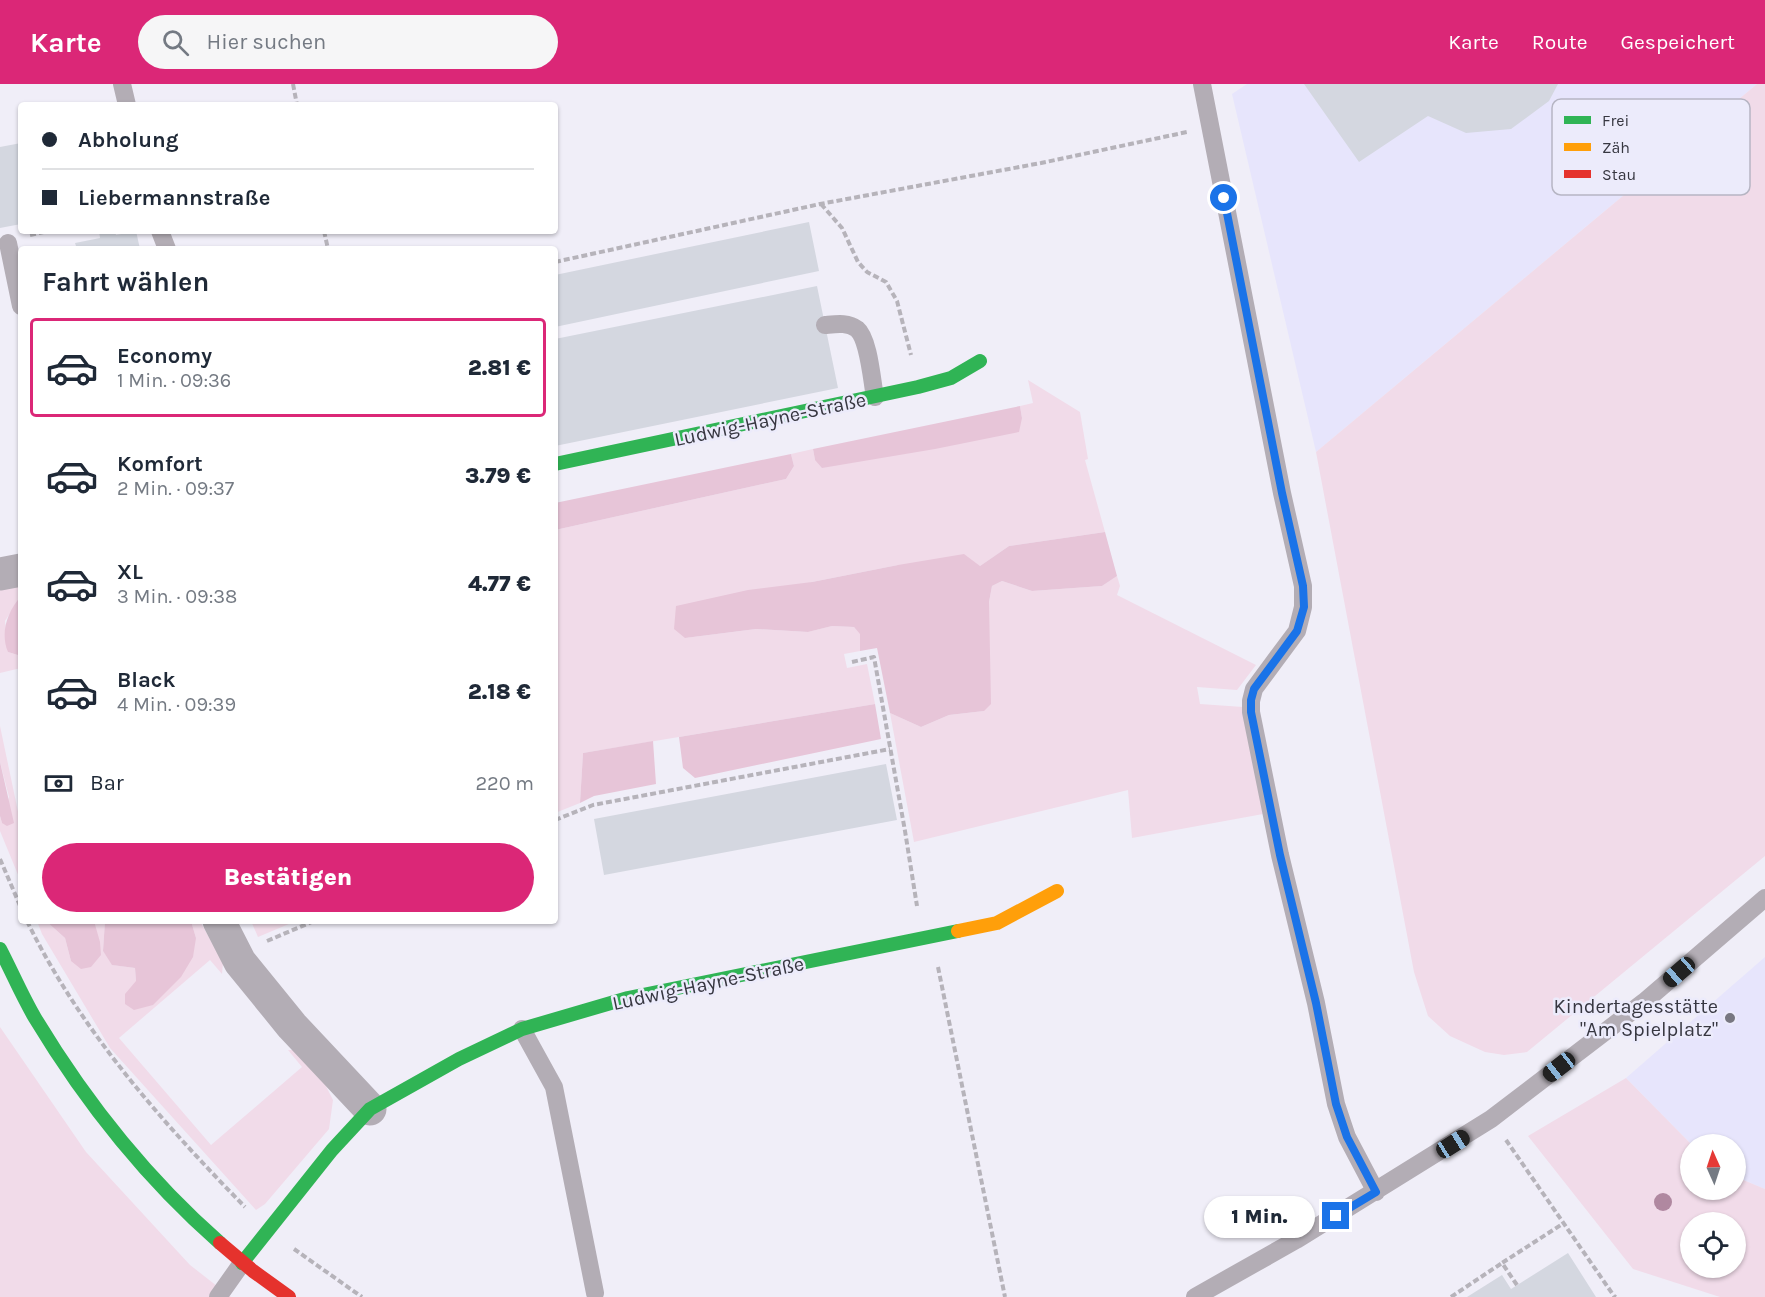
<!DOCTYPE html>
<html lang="de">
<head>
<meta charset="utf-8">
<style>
	body { margin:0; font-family:Karla,sans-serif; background:#f6f6f7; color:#1f2937; height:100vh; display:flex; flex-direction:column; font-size:22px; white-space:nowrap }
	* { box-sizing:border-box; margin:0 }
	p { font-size:20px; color:#747a83 }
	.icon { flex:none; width:33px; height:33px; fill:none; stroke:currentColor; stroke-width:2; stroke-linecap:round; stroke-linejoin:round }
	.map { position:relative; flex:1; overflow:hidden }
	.sheet { position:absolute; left:18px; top:162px; width:540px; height:678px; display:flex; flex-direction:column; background:#fff; border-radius:6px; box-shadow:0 2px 4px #0004 }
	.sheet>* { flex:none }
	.guide { position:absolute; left:18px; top:18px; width:540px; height:132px; border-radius:6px; box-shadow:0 2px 4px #0004; display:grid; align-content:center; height:132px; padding:0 24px; background:#fff }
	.needle { width:39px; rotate:357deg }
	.tools { position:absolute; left:1680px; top:1050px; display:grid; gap:12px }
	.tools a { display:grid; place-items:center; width:66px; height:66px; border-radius:50%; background:#fff; box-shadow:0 2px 4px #0004; font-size:30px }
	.end { position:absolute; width:27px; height:27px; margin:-14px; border:8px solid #1a73e8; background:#fff; box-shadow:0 0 0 3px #fff }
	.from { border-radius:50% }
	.bubble { position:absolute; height:42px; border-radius:21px; background:#fff; box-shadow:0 2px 4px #0004; font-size:20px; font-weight:800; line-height:42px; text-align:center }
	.car { position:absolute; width:18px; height:36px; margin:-18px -9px; border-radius:8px; box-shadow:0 0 4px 2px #0007; background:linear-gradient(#222 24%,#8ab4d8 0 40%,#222 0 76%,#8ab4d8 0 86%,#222 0) }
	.guide b { display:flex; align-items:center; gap:21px; height:57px; font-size:22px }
	.guide b+b { border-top:2px solid #e0e1e3 }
	.guide i { width:15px; height:15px; background:#1f2937 }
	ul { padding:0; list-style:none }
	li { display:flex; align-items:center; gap:18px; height:99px; margin:0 12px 9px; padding:0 12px; border:3px solid transparent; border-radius:6px }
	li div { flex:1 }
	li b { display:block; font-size:22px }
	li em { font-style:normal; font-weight:800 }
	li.current { border-color:#db2777 }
	li>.icon { width:54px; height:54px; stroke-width:1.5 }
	h2 { padding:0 24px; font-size:27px; line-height:72px }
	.pay { display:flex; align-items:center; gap:15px; height:66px; padding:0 24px; font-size:22px }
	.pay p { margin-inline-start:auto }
	.action { display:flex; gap:12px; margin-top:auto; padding:12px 24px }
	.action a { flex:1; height:69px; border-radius:36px; background:#db2777; color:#fff; font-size:24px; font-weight:800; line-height:69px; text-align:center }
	header { display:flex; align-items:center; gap:36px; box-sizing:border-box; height:84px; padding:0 30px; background:#db2777; color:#fff }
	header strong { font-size:28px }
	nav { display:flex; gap:33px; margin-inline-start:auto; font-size:21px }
	.search { width:420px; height:54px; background:#f6f6f7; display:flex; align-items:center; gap:15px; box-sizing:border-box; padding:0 21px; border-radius:33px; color:#747a83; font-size:22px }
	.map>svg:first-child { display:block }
	.built { fill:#e7e5fc }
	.green { fill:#f1dbe9; fill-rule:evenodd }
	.forest { fill:#e7c5d8 }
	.building { fill:#d4d7e0 }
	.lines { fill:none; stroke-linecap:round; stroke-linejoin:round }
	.path { stroke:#b6b3ba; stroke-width:4; stroke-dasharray:6 3; stroke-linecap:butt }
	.lane { stroke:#b3adb5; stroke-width:18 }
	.street { stroke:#b3adb5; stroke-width:33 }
	.fast { stroke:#30b455; stroke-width:14 }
	.slow { stroke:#ff9f0a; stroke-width:14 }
	.jam { stroke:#e5322d; stroke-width:14 }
	.tree { fill:#b088a0 }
	.route { stroke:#1a73e8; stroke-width:8 }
	.poi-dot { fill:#787781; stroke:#ecebfb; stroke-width:2 }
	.labels { text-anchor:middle; stroke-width:5; stroke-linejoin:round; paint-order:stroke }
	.street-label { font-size:20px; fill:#373741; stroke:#ecebfb }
	.poi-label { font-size:20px; fill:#373741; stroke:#ecebfb; text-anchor:end }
	.key { fill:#ecebfb; stroke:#b6b5c3; stroke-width:1.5 }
	.key-label { font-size:16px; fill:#373741 }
</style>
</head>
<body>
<header>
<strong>Karte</strong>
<div class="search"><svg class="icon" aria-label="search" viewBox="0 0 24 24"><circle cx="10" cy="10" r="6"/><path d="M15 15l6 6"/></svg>Hier suchen</div>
<nav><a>Karte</a><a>Route</a><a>Gespeichert</a></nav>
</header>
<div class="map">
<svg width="1765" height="1213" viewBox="0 0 1765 1213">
	<rect width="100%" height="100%" fill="#f0eef8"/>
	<path class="built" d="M1247,0H1757L1316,368L1232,10Z
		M1765,873V1105L1736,1093V1060H1691L1626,994Z"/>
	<path class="green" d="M1757,0H1765V772L1527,968L1504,971L1485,968L1450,952L1428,932L1414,888L1316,368Z
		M1028,296L1080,328L1088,375L1085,376L1105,448L1009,462L980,482L898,481L812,498L685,554L756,545L808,548L832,542L854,543L860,549V567L844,570L847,584L867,580L875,620L583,669L580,719L555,729V446L786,395L794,382L791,370L813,365L815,376L1022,334L1020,322L1033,319Z
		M1117,492L1120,502L1117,511L1256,581L1237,606L1197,603L1200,620L1243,623L1263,730L1132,754L1128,706L914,758L890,629L921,643L949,631L984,627L989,518L992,502L1002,497L1032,507L1102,502Z
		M21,500V512L5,537L8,568L21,572V584L0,589V504Z
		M0,642L21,742V798L0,747V732L2,739L9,713L0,678Z
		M37,837H46L65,854L71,877L94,837H105L103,867L113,881L135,884L136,897L196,854L191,837H200L223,879L222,890L210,876L119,954L211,1061L302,983L288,966H293L325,1000L333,1016L329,1045L265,1120L256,1126L110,964L42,850Z
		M251,837H296L258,853Z
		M0,943L86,1068L190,1181L231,1213H0Z
		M1626,994L1691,1060L1690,1106H1736V1093L1765,1105V1213H1720L1633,1185L1528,1052ZM1690,1138H1736V1184H1690Z"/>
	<path class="forest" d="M1020,322L1022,334L1019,348L935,365L822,384L815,376L813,365Z
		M791,370L794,382L786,395L555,446V419Z
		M1105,448L1117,492L1102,502L1032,507L1002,497L992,502L989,518L991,620L984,627L949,631L921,643L890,629L877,564L860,567V550L854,543L832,542L808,548L756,545L685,554L674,545L676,522L748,506L812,498L898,481L964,470L980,482L1009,462Z
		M21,512V572L8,568C0,549 7,528 21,512Z
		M875,620L881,655L695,694L683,684L679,653Z
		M653,657L656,700L594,712L580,719L583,669Z
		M0,678L14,739L7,742L2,739L0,732Z
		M46,837H94L100,858L101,871L91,883L81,885L71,877L65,854Z
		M105,837H191L196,854L193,873L181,893L153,921L134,926L125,920V910L136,897L135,884L112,881L103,867Z"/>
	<path class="building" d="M1304,0H1558L1549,17L1511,45L1466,49L1428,32L1359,78Z
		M21,59V140L0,144V63Z
		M809,138L819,187L555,243V191Z
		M99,147H115L116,151L136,147L140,165H77L75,159L100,154Z
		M817,202L838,304L555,362V255Z
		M886,680L897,736L604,791L594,735Z
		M1568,1169L1596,1213H1467L1502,1191L1511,1205Z"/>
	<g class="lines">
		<path class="path" d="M293,0L297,21
			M821,120L842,144L858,178L867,188L886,198L897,217L911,271
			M324,147L328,165
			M30,151L49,147
			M555,178L820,120L1041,79L1187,48
			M852,578L874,573L905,747L917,822
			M555,736L593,721L890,665
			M0,775L21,824
			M27,837C80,946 161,1037 245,1123
			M267,857L314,837
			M938,883L1005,1213
			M1506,1056L1614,1212L1616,1213
			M294,1165L362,1213
			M1517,1201L1502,1179L1564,1139
			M1451,1213L1502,1179"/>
		<path class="lane" d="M122,0L127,21
			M1202,0L1282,409L1303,502V523L1297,547L1254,605L1251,617V628L1280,771L1316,919L1336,1020L1347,1053L1376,1108
			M160,147L167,165
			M8,159L21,222
			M825,241C836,240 848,238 857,245C869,255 872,298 875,313
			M522,945L554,1003L595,1209
			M218,1213L242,1179
			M1195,1213L1296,1156L1491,1035L1644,918L1765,814"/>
		<path class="street" d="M0,490L21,486
			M219,837L240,878L292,942L370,1025"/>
		<path class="fast" d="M555,380L918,303L951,294L980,277
			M0,865C12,888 22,912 35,934C85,1017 147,1095 220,1159
			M242,1179L332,1066L370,1025L459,975L522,945L628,914L958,847"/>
		<path class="slow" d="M958,847L997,839L1057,807"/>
		<path class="jam" d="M220,1159L253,1187L289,1213"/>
	</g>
	<circle class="tree" cx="1663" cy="1118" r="9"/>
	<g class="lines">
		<path class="route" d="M1224,114L1282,409L1303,502L1304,523L1297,547L1254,605L1251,616V628L1280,771L1316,919L1336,1020L1347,1053L1376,1108L1336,1132"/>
	</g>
	<circle class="poi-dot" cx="1730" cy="934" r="6"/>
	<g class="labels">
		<g class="street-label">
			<text transform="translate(770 335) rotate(-12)" y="7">Ludwig-Hayne-Straße</text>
			<text transform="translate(708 899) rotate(-12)" y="7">Ludwig-Hayne-Straße</text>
		</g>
		<g class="poi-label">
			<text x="1718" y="929">Kindertagesstätte<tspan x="1718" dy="23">"Am Spielplatz"</tspan></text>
		</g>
	</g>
	<rect x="1552" y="15" width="198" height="96" rx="9" class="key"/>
	<rect x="1564" y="32" width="27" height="8" fill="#30b455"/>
	<rect x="1564" y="59" width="27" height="8" fill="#ff9f0a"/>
	<rect x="1564" y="86" width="27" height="8" fill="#e5322d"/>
	<g class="key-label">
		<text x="1602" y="42">Frei</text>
		<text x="1602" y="69">Zäh</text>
		<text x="1602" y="96">Stau</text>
	</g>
</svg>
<div class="tools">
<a><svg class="needle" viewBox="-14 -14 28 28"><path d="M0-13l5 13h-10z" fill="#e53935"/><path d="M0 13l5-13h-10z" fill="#747a83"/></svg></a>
<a><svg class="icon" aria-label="locate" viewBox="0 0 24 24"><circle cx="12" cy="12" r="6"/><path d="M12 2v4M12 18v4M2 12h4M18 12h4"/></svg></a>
</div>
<i class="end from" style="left:1224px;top:114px"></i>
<i class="end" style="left:1336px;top:1132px"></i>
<div class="bubble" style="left:1204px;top:1112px;width:111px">1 Min.</div>
<i class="car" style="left:1679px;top:888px;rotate:229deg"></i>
<i class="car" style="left:1559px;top:983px;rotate:232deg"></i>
<i class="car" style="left:1453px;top:1060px;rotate:58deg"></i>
<div class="guide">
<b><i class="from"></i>Abholung</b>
<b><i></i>Liebermannstraße</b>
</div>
<section class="sheet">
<h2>Fahrt wählen</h2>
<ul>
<li class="current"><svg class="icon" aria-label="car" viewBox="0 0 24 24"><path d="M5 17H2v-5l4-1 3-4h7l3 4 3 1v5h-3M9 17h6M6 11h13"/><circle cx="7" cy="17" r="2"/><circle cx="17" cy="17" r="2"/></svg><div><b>Economy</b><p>1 Min. · 09:36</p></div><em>2.81 €</em></li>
<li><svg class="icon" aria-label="car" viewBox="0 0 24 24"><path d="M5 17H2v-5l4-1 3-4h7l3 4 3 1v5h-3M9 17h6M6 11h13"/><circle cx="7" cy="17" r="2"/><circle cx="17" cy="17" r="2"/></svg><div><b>Komfort</b><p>2 Min. · 09:37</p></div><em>3.79 €</em></li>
<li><svg class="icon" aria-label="car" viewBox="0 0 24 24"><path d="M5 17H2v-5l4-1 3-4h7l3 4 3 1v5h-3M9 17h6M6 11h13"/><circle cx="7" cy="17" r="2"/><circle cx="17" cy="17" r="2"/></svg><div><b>XL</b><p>3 Min. · 09:38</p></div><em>4.77 €</em></li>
<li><svg class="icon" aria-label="car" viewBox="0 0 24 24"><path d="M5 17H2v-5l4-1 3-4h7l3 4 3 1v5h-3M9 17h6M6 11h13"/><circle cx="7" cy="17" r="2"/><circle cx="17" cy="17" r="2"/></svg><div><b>Black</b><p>4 Min. · 09:39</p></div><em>2.18 €</em></li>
</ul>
<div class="pay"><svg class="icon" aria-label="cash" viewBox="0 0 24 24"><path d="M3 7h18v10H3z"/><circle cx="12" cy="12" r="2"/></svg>Bar<p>220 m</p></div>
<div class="action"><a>Bestätigen</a></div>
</section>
</div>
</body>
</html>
